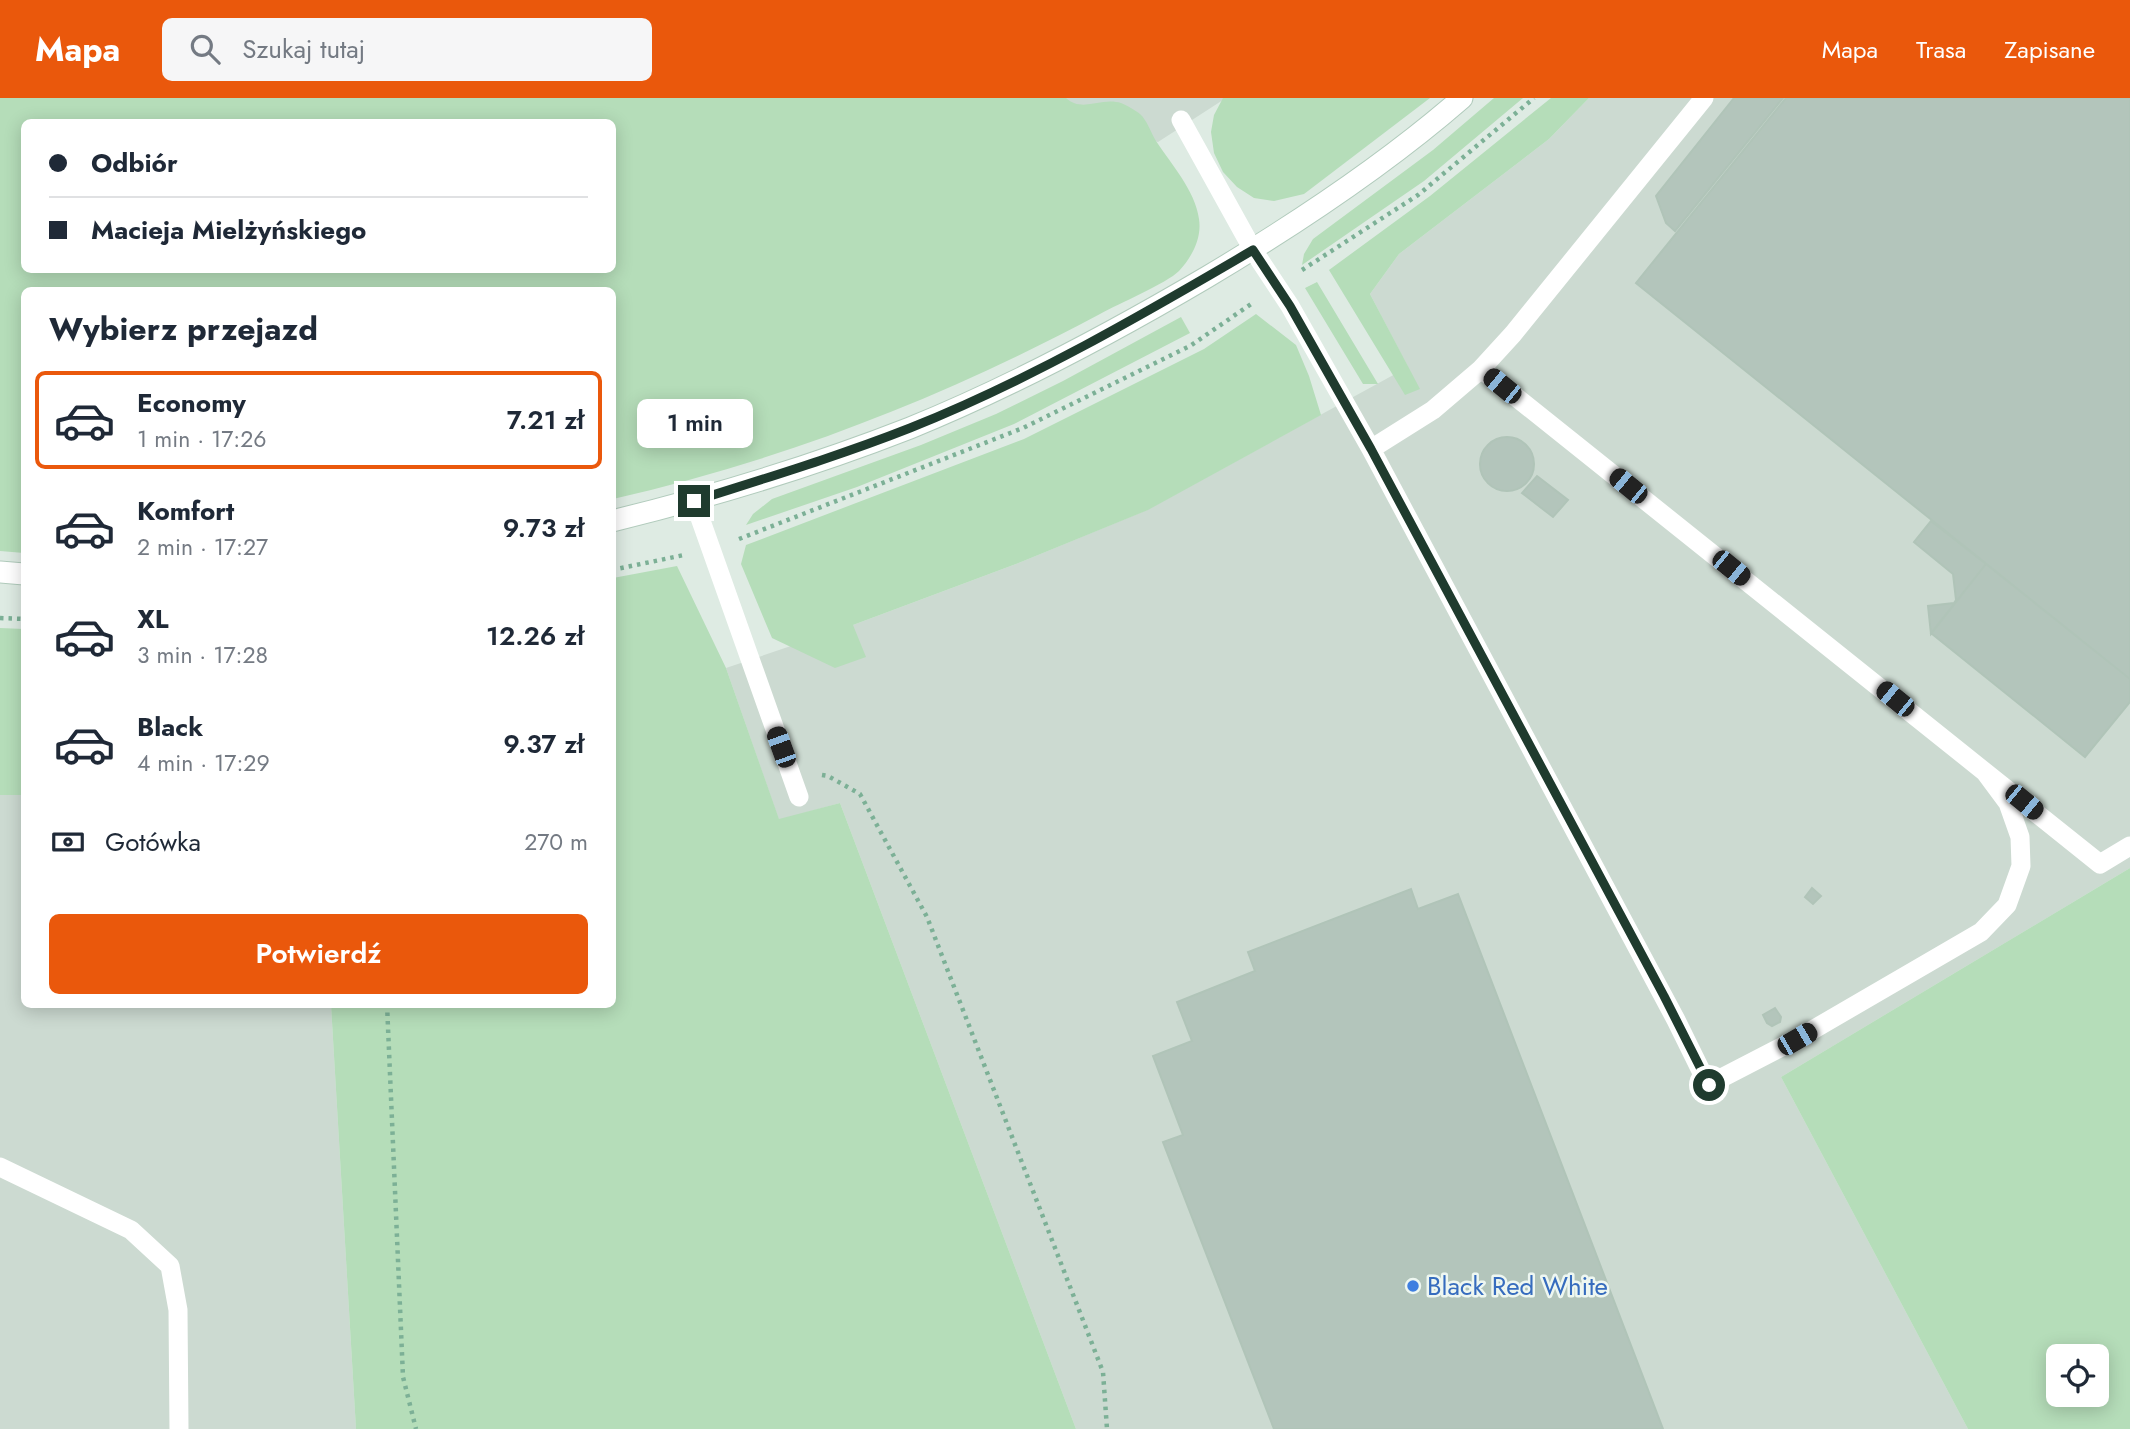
<!DOCTYPE html>
<html lang="pl">
<head>
<meta charset="utf-8">
<style>
	body { margin:0; font-family:Jost,sans-serif; background:#f6f6f7; color:#1f2937; height:100vh; display:flex; flex-direction:column; font-size:26px; white-space:nowrap }
	* { box-sizing:border-box; margin:0 }
	p { font-size:23px; color:#747a83 }
	.icon { flex:none; width:38px; height:38px; fill:none; stroke:currentColor; stroke-width:2; stroke-linecap:round; stroke-linejoin:round }
	.map { position:relative; flex:1; overflow:hidden }
	.panel { position:absolute; left:21px; top:189px; width:595px; height:721px; display:flex; flex-direction:column; background:#fff; border-radius:10px; box-shadow:0 4px 18px #0003 }
	.panel>* { flex:none }
	.banner { position:absolute; left:21px; top:21px; width:595px; height:154px; border-radius:10px; box-shadow:0 4px 18px #0003; display:grid; align-content:center; height:154px; padding:0 28px; background:#fff }
	.buttons { position:absolute; left:2046px; top:1246px; display:grid; gap:14px }
	.buttons a { display:grid; place-items:center; width:63px; height:63px; border-radius:10px; background:#fff; box-shadow:0 4px 18px #0003; font-size:35px }
	.end { position:absolute; width:32px; height:32px; margin:-16px; border:9px solid #1f3b2e; background:#fff; box-shadow:0 0 0 4px #fff }
	.from { border-radius:50% }
	.bubble { position:absolute; height:49px; border-radius:10px; background:#fff; box-shadow:0 4px 18px #0003; font-size:23px; font-weight:600; line-height:49px; text-align:center }
	.car { position:absolute; width:21px; height:42px; margin:-21px -10px; border-radius:9px; box-shadow:0 0 5px 2px #0007; background:linear-gradient(#222 24%,#8ab4d8 0 40%,#222 0 76%,#8ab4d8 0 86%,#222 0) }
	.banner b { display:flex; align-items:center; gap:24px; height:66px; font-size:26px }
	.banner b+b { border-top:2px solid #e0e1e3 }
	.banner i { width:18px; height:18px; background:#1f2937 }
	ul { padding:0; list-style:none }
	li { display:flex; align-items:center; gap:21px; height:98px; margin:0 14px 10px; padding:0 14px; border:4px solid transparent; border-radius:10px }
	li div { flex:1 }
	li b { display:block; font-size:26px }
	li em { font-style:normal; font-weight:600 }
	li.selected { border-color:#ea580c }
	li>.icon { width:63px; height:63px; stroke-width:1.5 }
	h2 { padding:0 28px; font-size:32px; line-height:84px }
	.pay { display:flex; align-items:center; gap:18px; height:77px; padding:0 28px; font-size:26px }
	.pay p { margin-inline-start:auto }
	.action { display:flex; gap:14px; margin-top:auto; padding:14px 28px }
	.action a { flex:1; height:80px; border-radius:10px; background:#ea580c; color:#fff; font-size:28px; font-weight:600; line-height:80px; text-align:center }
	header { display:flex; align-items:center; gap:42px; box-sizing:border-box; height:98px; padding:0 35px; background:#ea580c; color:#fff }
	header strong { font-size:33px }
	nav { display:flex; gap:38px; margin-inline-start:auto; font-size:24px }
	.search { width:490px; height:63px; background:#f6f6f7; display:flex; align-items:center; gap:18px; box-sizing:border-box; padding:0 24px; border-radius:10px; color:#747a83; font-size:26px }
	.map>svg:first-child { display:block }
	.built { fill:#ccdad1 }
	.green { fill:#b5ddb9; fill-rule:evenodd }
	.building { fill:#b3c5bb; stroke:#b0c4b8; stroke-width:2 }
	.lines { fill:none; stroke-linecap:round; stroke-linejoin:round }
	.secondary-casing { stroke:#b1cbbc; stroke-width:23 }
	.path { stroke:#7cb096; stroke-width:4.5; stroke-dasharray:3.5 5; stroke-linecap:butt }
	.lane { stroke:#fff; stroke-width:19 }
	.secondary { stroke:#fff; stroke-width:21 }
	.route { stroke:#1f3b2e; stroke-width:9 }
	.shop-dot { fill:#3f7fe0; stroke:#eef7f1; stroke-width:2.5 }
	.labels { text-anchor:middle; stroke-width:5; stroke-linejoin:round; paint-order:stroke }
	.shop-label { font-size:26px; fill:#366cbe; stroke:#eef7f1; text-anchor:start }
</style>
</head>
<body>
<header>
<strong>Mapa</strong>
<div class="search"><svg class="icon" aria-label="search" viewBox="0 0 24 24"><circle cx="10" cy="10" r="6"/><path d="M15 15l6 6"/></svg>Szukaj tutaj</div>
<nav><a>Mapa</a><a>Trasa</a><a>Zapisane</a></nav>
</header>
<div class="map">
<svg width="2130" height="1331" viewBox="0 0 2130 1331">
	<rect width="100%" height="100%" fill="#deebe3"/>
	<path class="built" d="M1012,0H1226L1158,44Z
		M1589,0H2130V770L1781,979L1968,1331H1076L840,705L779,722L726,570L853,527L1021,464L1147,412L1408,269L1370,196L1399,156L1549,41Z
		M0,697H24V906L331,907L356,1331H0Z"/>
	<path class="green" d="M0,0H1066C1081,14 1099,1 1116,4C1122,4 1135,12 1140,16C1147,22 1151,35 1156,43C1171,66 1195,92 1199,121C1202,140 1192,159 1179,173C1167,185 1118,206 1100,216C947,298 782,363 613,401L612,192H24V455L0,453ZM24,24H612V172H24Z
		M1223,0H1430L1304,96L1274,103L1254,100L1237,89L1223,74L1214,55L1211,34L1214,17Z
		M1494,0H1523L1424,83L1302,167L1304,156L1313,141L1433,52Z
		M1551,0H1589L1549,41L1399,156L1370,196L1420,291L1405,297L1329,172L1430,98Z
		M1317,184L1378,286H1363L1305,190Z
		M1256,216L1296,247L1309,278L1321,317L1148,412L1021,464L853,527L866,559L835,570L772,540L741,466L746,447L1024,341L1204,251Z
		M1181,219L1190,235L1014,326L857,389L746,427L753,416L772,401L921,347L996,316L1063,283Z
		M677,468L726,570L779,721L840,705L1076,1331H356L331,907L612,906L613,480Z
		M0,530L24,531V697H0Z
		M2130,770V1331H1968L1781,979ZM2058,1258H2096V1297H2058Z"/>
	<path class="building" d="M1734,0H1783L1675,133L1666,125L1656,98Z
		M1786,0H2130V581L1636,185Z
		M1480 366a27 27 0 1 1 54 0a27 27 0 1 1-54 0Z
		M1537,378L1568,402L1553,419L1522,395Z
		M1931,423L1986,466L1931,536L1928,508L1954,505L1956,502L1953,476L1914,444Z
		M1986,466L2130,581V604L2085,659L1931,535Z
		M1812,790L1821,798L1813,806L1805,799Z
		M1411,791L1418,811L1458,796L1663,1331H1274L1163,1044L1183,1037L1153,958L1192,943L1177,904L1255,873L1248,854Z
		M1775,910L1781,919L1780,924L1772,928L1767,925L1763,917Z"/>
	<g class="lines">
		<defs>
			<path id="secondary" d="M612,423C714,398 813,368 910,330C1013,288 1112,235 1207,179C1296,126 1384,68 1462,0
				M0,474L24,476"/>
		</defs>
		<use href="#secondary" class="secondary-casing"/>
		<path class="path" d="M1302,172L1418,97L1534,0
			M739,441L1023,330L1190,248L1254,204
			M612,472L684,457
			M0,520L24,521
			M822,677L828,678L860,696L927,819L1103,1274L1107,1331
			M387,906L403,1279L416,1331"/>
		<path class="lane" d="M1181,22L1253,152L1290,208L1371,351L1676,922L1708,987L1797,941L1981,834L2007,807L2021,768L2020,739L2008,705L1985,674
			M1481,271L2100,766L2130,748
			M1371,351L1433,312L1481,271L1513,236L1704,0
			M694,403L799,699
			M0,1069L131,1132L170,1168L178,1212L179,1331"/>
		<use href="#secondary" class="secondary"/>
	</g>
	<g class="lines">
		<path class="route" d="M694,403C766,380 839,358 910,330C1030,282 1142,217 1253,152L1290,208L1371,351L1664,898L1709,987"/>
	</g>
	<circle class="shop-dot" cx="1413" cy="1188" r="7"/>
	<g class="labels">
		<g class="shop-label">
			<text x="1427" y="1197">Black Red White</text>
		</g>
	</g>
</svg>
<div class="buttons">
<a><svg class="icon" aria-label="locate" viewBox="0 0 24 24"><circle cx="12" cy="12" r="6"/><path d="M12 2v4M12 18v4M2 12h4M18 12h4"/></svg></a>
</div>
<i class="end from" style="left:1709px;top:987px"></i>
<i class="end" style="left:694px;top:403px"></i>
<div class="bubble" style="left:637px;top:301px;width:116px">1 min</div>
<i class="car" style="left:1502px;top:288px;rotate:309deg"></i>
<i class="car" style="left:1628px;top:388px;rotate:309deg"></i>
<i class="car" style="left:1731px;top:470px;rotate:129deg"></i>
<i class="car" style="left:1895px;top:601px;rotate:309deg"></i>
<i class="car" style="left:781px;top:649px;rotate:340deg"></i>
<i class="car" style="left:2024px;top:704px;rotate:129deg"></i>
<i class="car" style="left:1797px;top:941px;rotate:60deg"></i>
<div class="banner">
<b><i class="from"></i>Odbiór</b>
<b><i></i>Macieja Mielżyńskiego</b>
</div>
<section class="panel">
<h2>Wybierz przejazd</h2>
<ul>
<li class="selected"><svg class="icon" aria-label="car" viewBox="0 0 24 24"><path d="M5 17H2v-5l4-1 3-4h7l3 4 3 1v5h-3M9 17h6M6 11h13"/><circle cx="7" cy="17" r="2"/><circle cx="17" cy="17" r="2"/></svg><div><b>Economy</b><p>1 min · 17:26</p></div><em>7.21 zł</em></li>
<li><svg class="icon" aria-label="car" viewBox="0 0 24 24"><path d="M5 17H2v-5l4-1 3-4h7l3 4 3 1v5h-3M9 17h6M6 11h13"/><circle cx="7" cy="17" r="2"/><circle cx="17" cy="17" r="2"/></svg><div><b>Komfort</b><p>2 min · 17:27</p></div><em>9.73 zł</em></li>
<li><svg class="icon" aria-label="car" viewBox="0 0 24 24"><path d="M5 17H2v-5l4-1 3-4h7l3 4 3 1v5h-3M9 17h6M6 11h13"/><circle cx="7" cy="17" r="2"/><circle cx="17" cy="17" r="2"/></svg><div><b>XL</b><p>3 min · 17:28</p></div><em>12.26 zł</em></li>
<li><svg class="icon" aria-label="car" viewBox="0 0 24 24"><path d="M5 17H2v-5l4-1 3-4h7l3 4 3 1v5h-3M9 17h6M6 11h13"/><circle cx="7" cy="17" r="2"/><circle cx="17" cy="17" r="2"/></svg><div><b>Black</b><p>4 min · 17:29</p></div><em>9.37 zł</em></li>
</ul>
<div class="pay"><svg class="icon" aria-label="cash" viewBox="0 0 24 24"><path d="M3 7h18v10H3z"/><circle cx="12" cy="12" r="2"/></svg>Gotówka<p>270 m</p></div>
<div class="action"><a>Potwierdź</a></div>
</section>
</div>
</body>
</html>
